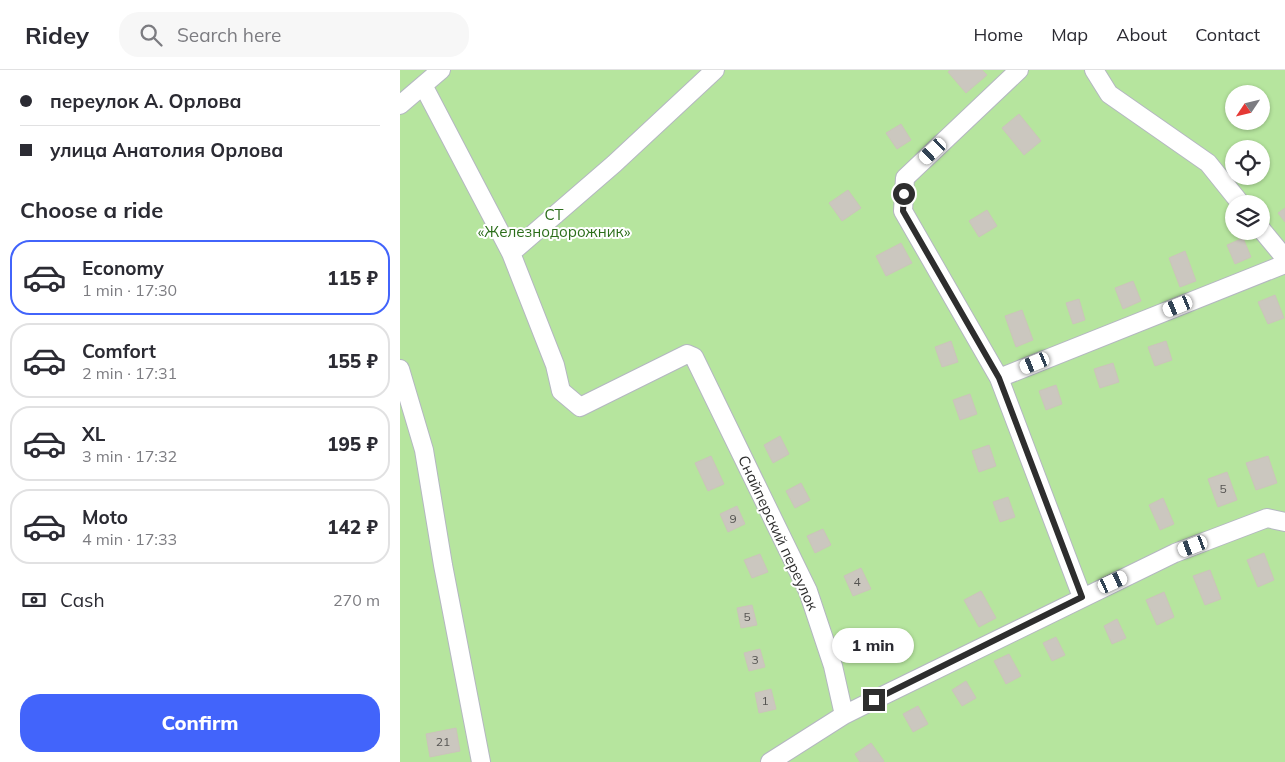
<!DOCTYPE html>
<html lang="en">
<head>
<meta charset="utf-8">
<style>
	body { margin:0; font-family:Mulish,sans-serif; background:#f7f7f7; color:#2b2b33; height:100vh; display:flex; flex-direction:column; font-size:19px; white-space:nowrap }
	* { box-sizing:border-box; margin:0 }
	p { font-size:16px; color:#7c7c81 }
	.icon { flex:none; width:28px; height:28px; fill:none; stroke:currentColor; stroke-width:2; stroke-linecap:round; stroke-linejoin:round }
	.map { position:relative; flex:1; overflow:hidden }
	.details { display:flex; flex-direction:column; background:#fff; width:400px }
	.details>* { flex:none }
	.banner { display:grid; align-content:center; height:110px; padding:0 20px; background:#fff }
	.needle { width:32px; rotate:235deg }
	.controls { position:absolute; left:825px; top:15px; display:grid; gap:10px }
	.controls a { display:grid; place-items:center; width:45px; height:45px; border-radius:50%; background:#fff; box-shadow:0 1px 4px #0004; font-size:25px }
	.end { position:absolute; width:22px; height:22px; margin:-11px; border:6px solid #2e2e2e; background:#fff; box-shadow:0 0 0 2px #fff }
	.from { border-radius:50% }
	.bubble { position:absolute; height:35px; border-radius:18px; background:#fff; box-shadow:0 1px 4px #0004; font-size:16px; font-weight:800; line-height:35px; text-align:center }
	.car { position:absolute; width:15px; height:30px; margin:-15px -8px; border-radius:6px; box-shadow:0 0 4px 1px #0007; background:linear-gradient(#fff 24%,#345 0 40%,#fff 0 76%,#345 0 86%,#fff 0) }
	.banner b { display:flex; align-items:center; gap:18px; height:48px; font-size:19px }
	.banner b+b { border-top:1px solid #e1e1e2 }
	.banner i { width:12px; height:12px; background:#2b2b33 }
	ul { padding:0; list-style:none }
	li { display:flex; align-items:center; gap:15px; height:75px; margin:0 10px 8px; padding:0 10px; border:2px solid #e1e1e2; border-radius:20px }
	li div { flex:1 }
	li b { display:block; font-size:19px }
	li em { font-style:normal; font-weight:800 }
	li.current { border-color:#4264fb }
	li>.icon { width:45px; height:45px; stroke-width:1.5 }
	h2 { padding:0 20px; font-size:22px; line-height:60px }
	.pay { display:flex; align-items:center; gap:12px; height:55px; padding:0 20px; font-size:19px }
	.pay p { margin-inline-start:auto }
	.action { display:flex; gap:10px; margin-top:auto; padding:10px 20px }
	.action a { flex:1; height:58px; border-radius:20px; background:#4264fb; color:#fff; font-size:20px; font-weight:800; line-height:58px; text-align:center }
	header { display:flex; align-items:center; gap:30px; box-sizing:border-box; height:70px; padding:0 25px; background:#fff; border-bottom:1px solid #e1e1e2 }
	header strong { font-size:24px }
	nav { display:flex; gap:28px; margin-inline-start:auto; font-size:18px }
	.search { width:350px; height:45px; background:#f7f7f7; display:flex; align-items:center; gap:12px; box-sizing:border-box; padding:0 18px; border-radius:20px; color:#7c7c81; font-size:19px }
	main { display:flex; flex:1; min-height:0 }
	.map>svg:first-child { display:block }
	.green { fill:#b6e59e; fill-rule:evenodd }
	.building { fill:#cbc7bf; stroke:#cbc5ba }
	.lines { fill:none; stroke-linecap:round; stroke-linejoin:round }
	.minor-casing { stroke:#b4b7c1; stroke-width:20 }
	.minor { stroke:#fff; stroke-width:18 }
	.route { stroke:#2e2e2e; stroke-width:6 }
	.labels { text-anchor:middle; stroke-width:4; stroke-linejoin:round; paint-order:stroke }
	.number-label { font-size:12px; fill:#555452 }
	.park-label { font-size:15px; fill:#2c6e1b; stroke:#fff }
	.street-label { font-size:15px; fill:#2e2e2e; stroke:#fff }
</style>
</head>
<body>
<header>
<strong>Ridey</strong>
<div class="search"><svg class="icon" aria-label="search" viewBox="0 0 24 24"><circle cx="10" cy="10" r="6"/><path d="M15 15l6 6"/></svg>Search here</div>
<nav><a>Home</a><a>Map</a><a>About</a><a>Contact</a></nav>
</header>
<main>
<section class="details">
<div class="banner">
<b><i class="from"></i>переулок А. Орлова</b>
<b><i></i>улица Анатолия Орлова</b>
</div>
<h2>Choose a ride</h2>
<ul>
<li class="current"><svg class="icon" aria-label="car" viewBox="0 0 24 24"><path d="M5 17H2v-5l4-1 3-4h7l3 4 3 1v5h-3M9 17h6M6 11h13"/><circle cx="7" cy="17" r="2"/><circle cx="17" cy="17" r="2"/></svg><div><b>Economy</b><p>1 min · 17:30</p></div><em>115 ₽</em></li>
<li><svg class="icon" aria-label="car" viewBox="0 0 24 24"><path d="M5 17H2v-5l4-1 3-4h7l3 4 3 1v5h-3M9 17h6M6 11h13"/><circle cx="7" cy="17" r="2"/><circle cx="17" cy="17" r="2"/></svg><div><b>Comfort</b><p>2 min · 17:31</p></div><em>155 ₽</em></li>
<li><svg class="icon" aria-label="car" viewBox="0 0 24 24"><path d="M5 17H2v-5l4-1 3-4h7l3 4 3 1v5h-3M9 17h6M6 11h13"/><circle cx="7" cy="17" r="2"/><circle cx="17" cy="17" r="2"/></svg><div><b>XL</b><p>3 min · 17:32</p></div><em>195 ₽</em></li>
<li><svg class="icon" aria-label="car" viewBox="0 0 24 24"><path d="M5 17H2v-5l4-1 3-4h7l3 4 3 1v5h-3M9 17h6M6 11h13"/><circle cx="7" cy="17" r="2"/><circle cx="17" cy="17" r="2"/></svg><div><b>Moto</b><p>4 min · 17:33</p></div><em>142 ₽</em></li>
</ul>
<div class="pay"><svg class="icon" aria-label="cash" viewBox="0 0 24 24"><path d="M3 7h18v10H3z"/><circle cx="12" cy="12" r="2"/></svg>Cash<p>270 m</p></div>
<div class="action"><a>Confirm</a></div>
</section>
<div class="map">
<svg width="885" height="692" viewBox="0 0 885 692">
	<rect width="100%" height="100%" fill="#efe9e1"/>
	<path class="green" d="M0,0H885V692H0ZM834,24H861V51H834ZM834,79H861V106H834ZM834,134H861V161H834Z"/>
	<path class="building" d="M550,0H582L587,5L566,23L548,2Z
		M619,44L641,71L624,85L602,58Z
		M501,54L511,70L497,79L486,63Z
		M448,120L461,138L442,151L429,133Z
		M885,138V152L878,143Z
		M587,140L597,156L579,167L569,151Z
		M843,168L851,187L835,194L827,175Z
		M501,173L512,193L486,206L476,186Z
		M785,181L796,211L780,217L769,188Z
		M733,211L741,231L723,239L715,218Z
		M875,225L884,248L868,254L858,232Z
		M679,229L685,250L673,254L666,233Z
		M622,240L633,270L616,277L605,246Z
		M551,271L558,292L542,297L535,277Z
		M766,271L772,290L755,296L748,277Z
		M713,293L719,312L700,318L694,299Z
		M656,315L662,334L646,340L639,321Z
		M570,324L577,344L560,350L553,330Z
		M380,366L389,384L373,393L364,375Z
		M589,375L596,396L579,402L572,381Z
		M311,386L324,414L308,421L295,393Z
		M868,386L877,413L856,420L846,393Z
		M827,402L837,430L818,437L808,409Z
		M401,413L410,430L395,438L386,421Z
		M608,427L615,447L600,452L593,432Z
		M763,428L774,454L760,460L749,435Z
		M337,436L345,454L328,462L320,444Z
		M423,459L431,475L415,483L407,466Z
		M864,483L874,510L858,517L847,490Z
		M360,484L368,502L352,508L344,490Z
		M461,498L471,519L453,526L444,506Z
		M810,500L821,529L805,535L793,506Z
		M581,521L596,548L579,557L564,530Z
		M764,522L774,547L757,555L746,530Z
		M352,535L357,555L341,558L337,538Z
		M717,549L726,568L712,574L704,556Z
		M486,559L496,575L483,583L473,566Z
		M656,567L665,585L652,591L643,573Z
		M360,579L365,597L349,601L344,583Z
		M609,584L621,606L606,614L594,591Z
		M566,611L576,628L562,636L552,620Z
		M371,619L376,639L359,643L355,623Z
		M518,636L528,654L513,662L503,644Z
		M56,658L60,681L30,687L26,664Z
		M471,673L484,691L483,692H460L455,684Z"/>
	<g class="lines">
		<defs>
			<path id="minor" d="M619,0L505,108L503,141L599,308L682,527
				M694,0L709,24L808,93L841,134
				M24,17L111,183L155,295L161,321L180,337L287,284L294,287L408,521L433,596L444,645
				M0,35L41,0
				M861,159L885,188
				M111,183L214,94L315,0
				M0,299L24,380L43,495L81,692
				M599,308L885,194
				M370,692L444,645L474,630L775,483L867,448L885,452"/>
		</defs>
		<use href="#minor" class="minor-casing"/>
		<use href="#minor" class="minor"/>
	</g>
	<g class="lines">
		<path class="route" d="M474,630L682,527L599,308L503,141L504,124"/>
	</g>
	<g class="labels">
		<g class="number-label">
			<text x="823" y="423">5</text>
			<text x="333" y="453">9</text>
			<text x="457" y="516">4</text>
			<text x="347" y="551">5</text>
			<text x="355" y="594">3</text>
			<text x="365" y="635">1</text>
			<text x="43" y="676">21</text>
		</g>
		<g class="park-label">
			<text x="154" y="150">СТ<tspan x="154" dy="17">«Железнодорожник»</tspan></text>
		</g>
		<g class="street-label">
			<text transform="translate(378 463) rotate(65)" y="5">Снайперский переулок</text>
		</g>
	</g>
</svg>
<div class="controls">
<a><svg class="needle" viewBox="-14 -14 28 28"><path d="M0-13l5 13h-10z" fill="#e53935"/><path d="M0 13l5-13h-10z" fill="#7c7c81"/></svg></a>
<a><svg class="icon" aria-label="locate" viewBox="0 0 24 24"><circle cx="12" cy="12" r="6"/><path d="M12 2v4M12 18v4M2 12h4M18 12h4"/></svg></a>
<a><svg class="icon" aria-label="layers" viewBox="0 0 24 24"><path d="M12 4l9 5-9 5-9-5zM3 14l9 5 9-5"/></svg></a>
</div>
<i class="end from" style="left:504px;top:124px"></i>
<i class="end" style="left:474px;top:630px"></i>
<div class="bubble" style="left:432px;top:558px;width:82px">1 min</div>
<i class="car" style="left:533px;top:81px;rotate:227deg"></i>
<i class="car" style="left:778px;top:236px;rotate:248deg"></i>
<i class="car" style="left:635px;top:293px;rotate:248deg"></i>
<i class="car" style="left:793px;top:476px;rotate:249deg"></i>
<i class="car" style="left:713px;top:512px;rotate:65deg"></i>
</div>
</main>
</body>
</html>
